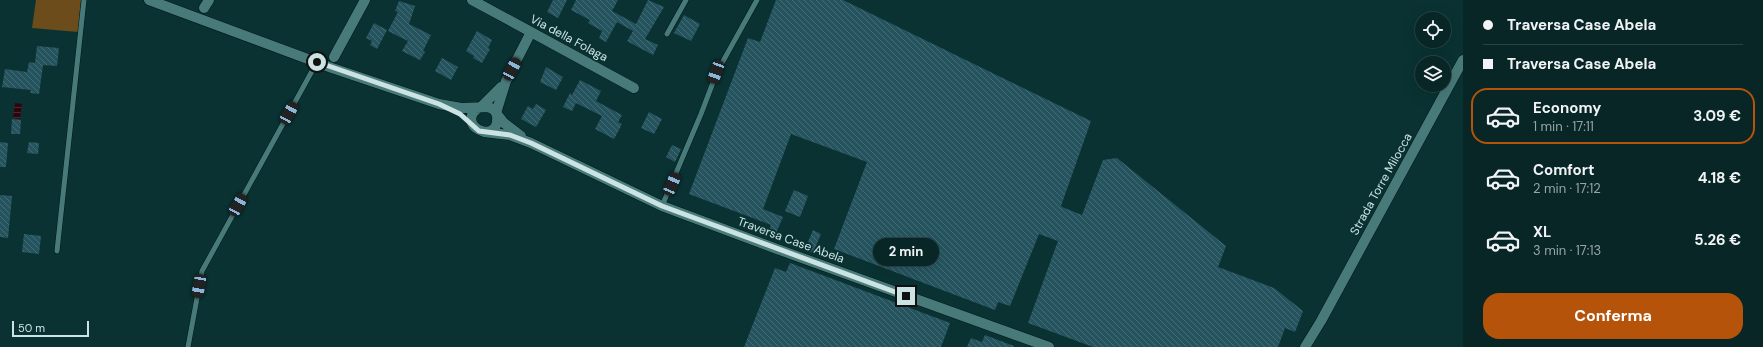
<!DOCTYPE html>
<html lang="it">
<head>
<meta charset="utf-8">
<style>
	body { margin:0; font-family:"DM Sans",sans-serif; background:#163232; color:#f1f3f6; height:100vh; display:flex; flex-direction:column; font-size:15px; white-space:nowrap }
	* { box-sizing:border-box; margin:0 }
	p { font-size:13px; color:#98a5a7 }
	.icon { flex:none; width:22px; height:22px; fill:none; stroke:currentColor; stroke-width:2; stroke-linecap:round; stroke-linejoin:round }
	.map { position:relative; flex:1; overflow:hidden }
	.panel { display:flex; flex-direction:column; background:#082626; width:300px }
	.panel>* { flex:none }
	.top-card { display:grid; align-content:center; height:88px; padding:0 20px; background:#082626 }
	.controls { position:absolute; left:1415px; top:12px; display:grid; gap:8px }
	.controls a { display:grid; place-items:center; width:36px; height:36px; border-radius:50%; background:#082626; box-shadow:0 4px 16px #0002,0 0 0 1px #294343; font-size:20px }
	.scale { position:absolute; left:12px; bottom:10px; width:77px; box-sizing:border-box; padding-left:4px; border:2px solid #cbe4e3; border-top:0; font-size:11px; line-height:14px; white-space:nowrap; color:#cbe4e3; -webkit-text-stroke:3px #0a3232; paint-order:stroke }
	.end { position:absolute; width:18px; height:18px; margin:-9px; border:5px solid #cbe4e3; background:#111; box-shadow:0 0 0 2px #111 }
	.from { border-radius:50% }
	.bubble { position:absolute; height:28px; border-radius:14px; background:#082626; box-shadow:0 4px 16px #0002,0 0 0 1px #294343; font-size:13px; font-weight:700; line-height:28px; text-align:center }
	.car { position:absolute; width:12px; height:24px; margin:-12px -6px; border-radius:5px; box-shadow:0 0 3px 1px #0007; background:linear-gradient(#222 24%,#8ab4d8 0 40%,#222 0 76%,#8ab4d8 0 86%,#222 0) }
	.top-card b { display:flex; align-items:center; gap:14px; height:38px; font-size:15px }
	.top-card b+b { border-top:1px solid #294343 }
	.top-card i { width:10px; height:10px; background:#f1f3f6 }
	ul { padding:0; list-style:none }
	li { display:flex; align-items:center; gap:12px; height:56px; margin:0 8px 6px; padding:0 12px; border:2px solid transparent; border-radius:16px }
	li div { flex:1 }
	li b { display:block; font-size:15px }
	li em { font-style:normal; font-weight:700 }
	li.on { border-color:#b45309 }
	li>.icon { width:36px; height:36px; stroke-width:1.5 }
	.cta { display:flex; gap:8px; margin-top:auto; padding:8px 20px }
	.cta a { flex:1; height:46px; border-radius:16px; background:#b45309; color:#fff; font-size:16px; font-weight:700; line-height:46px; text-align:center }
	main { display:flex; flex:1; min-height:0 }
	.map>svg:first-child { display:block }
	.green { fill:#6c4c1b }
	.water { fill:url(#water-rules) }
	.building { fill:url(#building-back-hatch) }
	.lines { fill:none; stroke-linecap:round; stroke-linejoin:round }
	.lane-casing { stroke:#001818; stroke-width:6 }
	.street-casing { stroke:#001818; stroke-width:11 }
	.secondary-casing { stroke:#001818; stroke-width:11 }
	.lane { stroke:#487a79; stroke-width:5 }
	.street { stroke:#487a79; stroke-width:10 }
	.secondary { stroke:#487a79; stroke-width:10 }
	.route { stroke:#cbe4e3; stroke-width:5 }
	.labels { text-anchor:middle; stroke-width:3.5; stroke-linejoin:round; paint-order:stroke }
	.street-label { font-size:12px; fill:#cbe4e3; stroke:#0a3232 }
</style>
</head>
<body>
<main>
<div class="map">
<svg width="1463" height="347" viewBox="0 0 1463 347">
	<defs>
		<pattern id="water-rules" width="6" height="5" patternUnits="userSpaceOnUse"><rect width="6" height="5" fill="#2e050c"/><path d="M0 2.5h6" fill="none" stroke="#4b292f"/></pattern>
		<pattern id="building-back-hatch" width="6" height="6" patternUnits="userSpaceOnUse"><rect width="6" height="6" fill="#25545f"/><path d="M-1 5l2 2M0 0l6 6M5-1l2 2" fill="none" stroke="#436c76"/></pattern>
	</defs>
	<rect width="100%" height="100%" fill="#0a3232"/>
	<path class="green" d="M36,0H81L78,32L32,28Z"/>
	<path class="water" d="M15,103L22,104L20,119L13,118Z"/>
	<path class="building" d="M553,0H567L558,18L547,12Z
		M576,0H618L612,11L636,24L648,0L664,7L645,39L658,45L653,55L627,41L633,31L617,22L606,42L599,38L602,31L588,23L590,20L571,10Z
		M776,0H843L1091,121L1061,206L1062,207L1082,215L1103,160L1117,158L1226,246L1218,267L1274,288L1303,311L1295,332L1285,328L1278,347H1093L1039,327L1028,323L1058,241L1039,234L1010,306L998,302L995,310L834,249L867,162L791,134L763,209L783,217L776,233L769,230L771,225L689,194L748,38L760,42Z
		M399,1L415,6L409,24L431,35L423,51L425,52L420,60L402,51L408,41L388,31L398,12L395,11Z
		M684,15L700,24L691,41L674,33Z
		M374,23L387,30L377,49L370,45L372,41L366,38Z
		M477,31L492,40L488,48L490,49L482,63L473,58L474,56L466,51Z
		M37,46L59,48L57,66L43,65L39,94L30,93L31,90L2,87L5,69L27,72L29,62L35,63Z
		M442,58L458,67L451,80L435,71Z
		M546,67L563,77L556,90L540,82Z
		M580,80L601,91L596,101L622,115L618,122L622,124L614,139L595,129L602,116L576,103L572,111L563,107L570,93L572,95Z
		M536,104L546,110L536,127L521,119L528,106L533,109Z
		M649,112L662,119L654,134L641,128Z
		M12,119L21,120L20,134H11Z
		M0,142L8,143L6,167H0Z
		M29,142L39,143L38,154L27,153Z
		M672,145L681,149L675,162L666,157Z
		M794,190L808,196L800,217L785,211Z
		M0,195L12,196L8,238L0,237Z
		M813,230L821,234L813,253L805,249Z
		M24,234L41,236L39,254L22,252Z
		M790,263L950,323L941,347H744L775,268L786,272Z
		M985,335L1014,346V347H967L971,338L982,342Z"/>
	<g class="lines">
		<defs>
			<path id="lane" d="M667,34L686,0
				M662,206L701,114L717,72L757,0
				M57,251L84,0
				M188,347L202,271L317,62"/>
			<path id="street" d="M472,0L634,88
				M204,8L209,0
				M334,57L365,0
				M482,106L501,87
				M496,113L506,81L531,32"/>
			<path id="secondary" d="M149,0L332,68L439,104L461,108L488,107L493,109L504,123L521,136
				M480,107C452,124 500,148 497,116
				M484,132L510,135L531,143L662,206L777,249L1049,347
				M1305,347L1321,321L1463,60"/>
		</defs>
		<use href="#lane" class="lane-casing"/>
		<use href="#street" class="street-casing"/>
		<use href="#secondary" class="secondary-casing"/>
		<use href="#lane" class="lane"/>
		<use href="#street" class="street"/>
		<use href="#secondary" class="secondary"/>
	</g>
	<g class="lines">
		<path class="route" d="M317,62L439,104L460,114L479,131L510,135L531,143L662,206L906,296"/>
	</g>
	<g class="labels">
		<g class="street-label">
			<text transform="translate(569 38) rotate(28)" y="4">Via della Folaga</text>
			<text transform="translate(1381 184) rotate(-61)" y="4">Strada Torre Milocca</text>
			<text transform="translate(791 240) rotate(20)" y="4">Traversa Case Abela</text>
		</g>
	</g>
</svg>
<div class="controls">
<a><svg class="icon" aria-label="locate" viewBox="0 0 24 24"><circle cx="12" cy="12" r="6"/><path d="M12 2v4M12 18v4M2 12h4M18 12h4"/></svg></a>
<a><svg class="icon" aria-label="layers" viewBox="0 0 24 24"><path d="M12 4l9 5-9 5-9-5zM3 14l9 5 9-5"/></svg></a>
</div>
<div class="scale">50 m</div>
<i class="end from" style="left:317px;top:62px"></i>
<i class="end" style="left:906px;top:296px"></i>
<div class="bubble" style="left:873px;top:238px;width:66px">2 min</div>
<i class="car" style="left:512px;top:69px;rotate:28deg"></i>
<i class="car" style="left:716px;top:72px;rotate:200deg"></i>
<i class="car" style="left:289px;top:113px;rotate:29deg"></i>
<i class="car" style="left:672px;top:184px;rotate:23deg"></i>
<i class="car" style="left:238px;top:205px;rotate:29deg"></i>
<i class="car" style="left:199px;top:286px;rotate:190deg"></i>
</div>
<section class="panel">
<div class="top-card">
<b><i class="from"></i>Traversa Case Abela</b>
<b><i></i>Traversa Case Abela</b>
</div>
<ul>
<li class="on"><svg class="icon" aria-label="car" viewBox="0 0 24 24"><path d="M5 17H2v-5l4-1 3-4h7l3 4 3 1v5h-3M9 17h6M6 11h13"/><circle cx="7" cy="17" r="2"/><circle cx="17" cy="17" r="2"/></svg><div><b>Economy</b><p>1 min · 17:11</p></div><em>3.09 €</em></li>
<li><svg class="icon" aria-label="car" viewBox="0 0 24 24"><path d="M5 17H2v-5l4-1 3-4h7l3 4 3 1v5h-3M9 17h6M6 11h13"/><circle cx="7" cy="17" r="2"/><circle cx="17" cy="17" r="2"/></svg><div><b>Comfort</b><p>2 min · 17:12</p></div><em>4.18 €</em></li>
<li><svg class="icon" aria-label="car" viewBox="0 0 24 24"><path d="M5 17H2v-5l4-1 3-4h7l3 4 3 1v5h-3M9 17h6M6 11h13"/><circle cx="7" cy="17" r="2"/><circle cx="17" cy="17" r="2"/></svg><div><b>XL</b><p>3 min · 17:13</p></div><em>5.26 €</em></li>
</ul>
<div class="cta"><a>Conferma</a></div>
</section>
</main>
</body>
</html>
